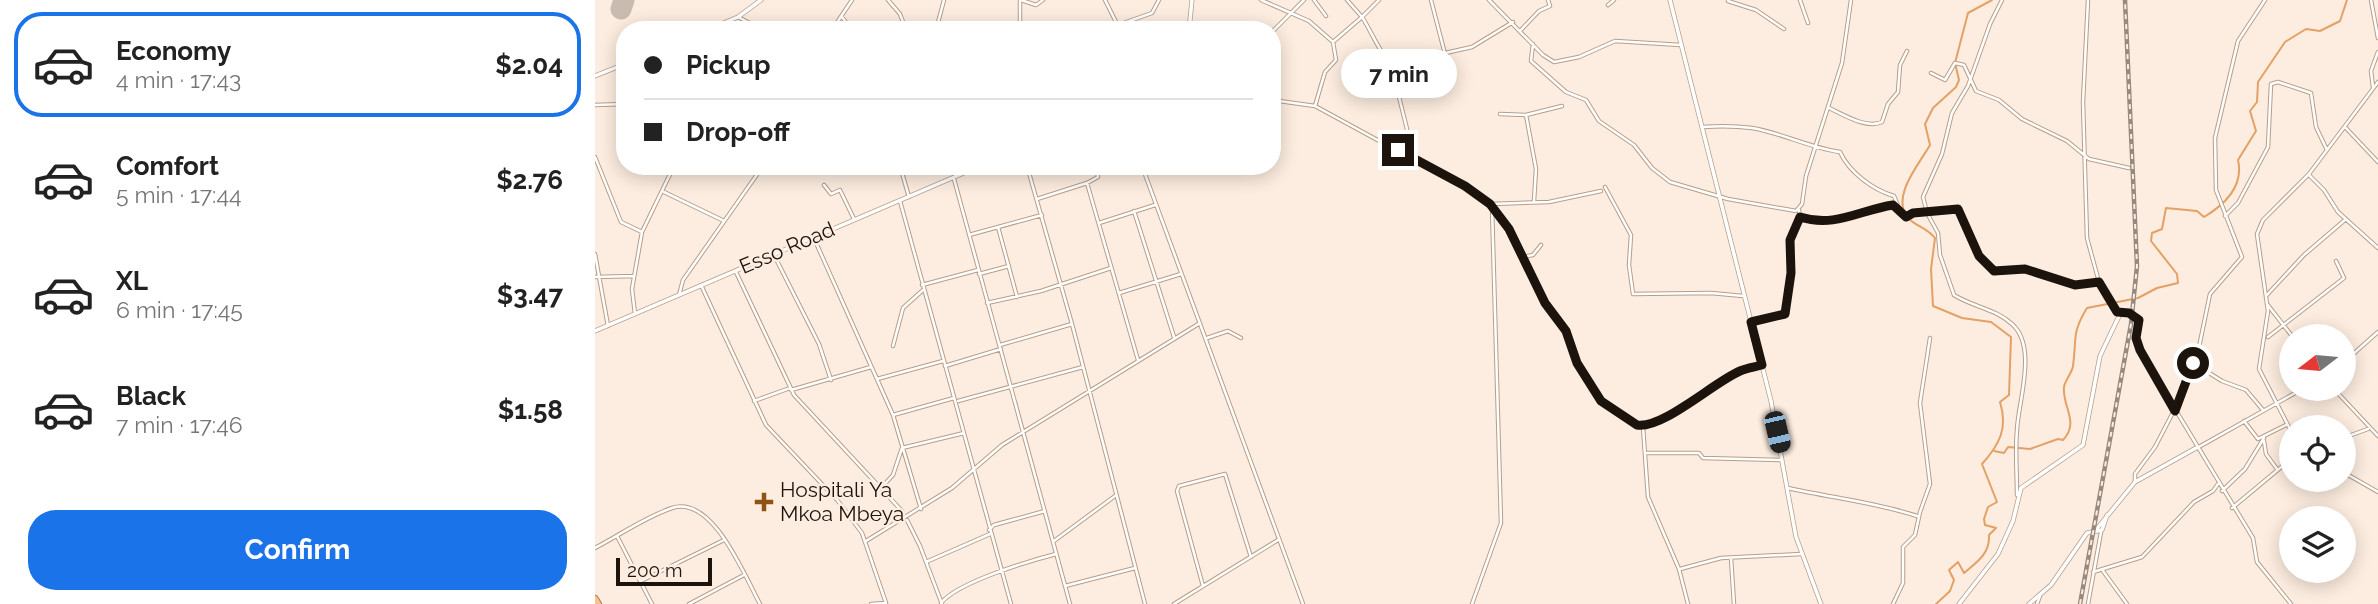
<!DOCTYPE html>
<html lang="en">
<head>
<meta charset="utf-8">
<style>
	body { margin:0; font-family:Raleway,sans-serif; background:#f6f6f6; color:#222; height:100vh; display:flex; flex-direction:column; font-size:26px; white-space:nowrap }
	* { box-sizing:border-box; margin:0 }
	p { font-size:23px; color:#767676 }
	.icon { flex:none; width:38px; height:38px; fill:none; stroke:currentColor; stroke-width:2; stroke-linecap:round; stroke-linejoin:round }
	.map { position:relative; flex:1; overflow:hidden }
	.sheet { display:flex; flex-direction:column; background:#fff; width:595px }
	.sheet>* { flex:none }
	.banner { position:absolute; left:21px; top:21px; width:665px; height:154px; border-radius:28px; box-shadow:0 4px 18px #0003; display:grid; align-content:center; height:154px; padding:0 28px; background:#fff }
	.needle { width:46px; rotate:254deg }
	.fabs { position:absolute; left:1684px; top:324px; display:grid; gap:14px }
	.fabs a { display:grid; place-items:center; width:77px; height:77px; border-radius:50%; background:#fff; box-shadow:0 4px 18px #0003; font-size:35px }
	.scale { position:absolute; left:21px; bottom:18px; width:96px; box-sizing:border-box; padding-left:7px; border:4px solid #1c130c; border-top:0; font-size:19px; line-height:24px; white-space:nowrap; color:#1c130c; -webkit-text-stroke:5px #fdede0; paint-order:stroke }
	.end { position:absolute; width:32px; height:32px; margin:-16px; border:9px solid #1c130c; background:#fff; box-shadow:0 0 0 4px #fff }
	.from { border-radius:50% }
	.bubble { position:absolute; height:49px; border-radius:24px; background:#fff; box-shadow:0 4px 18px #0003; font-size:23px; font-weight:700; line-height:49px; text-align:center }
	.car { position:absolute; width:21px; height:42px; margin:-21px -10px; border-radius:9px; box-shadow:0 0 5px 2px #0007; background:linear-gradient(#222 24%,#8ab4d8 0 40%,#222 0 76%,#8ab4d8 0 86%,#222 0) }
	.banner b { display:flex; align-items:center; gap:24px; height:66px; font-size:26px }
	.banner b+b { border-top:2px solid #e0e0e0 }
	.banner i { width:18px; height:18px; background:#222 }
	ul { padding:12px 0 0; list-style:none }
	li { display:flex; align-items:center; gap:21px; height:105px; margin:0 14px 10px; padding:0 14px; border:4px solid transparent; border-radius:28px }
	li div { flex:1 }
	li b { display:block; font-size:26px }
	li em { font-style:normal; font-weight:700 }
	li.active { border-color:#1a73e8 }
	li>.icon { width:63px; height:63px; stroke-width:1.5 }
	.button { display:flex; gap:14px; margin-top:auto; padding:14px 28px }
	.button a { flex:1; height:80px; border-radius:28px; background:#1a73e8; color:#fff; font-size:28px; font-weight:700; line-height:80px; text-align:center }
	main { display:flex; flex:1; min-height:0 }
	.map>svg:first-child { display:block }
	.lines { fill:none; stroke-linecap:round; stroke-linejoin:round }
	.stream { stroke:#e3a165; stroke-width:2 }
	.runway { stroke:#cabbb0; stroke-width:21 }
	.minor-casing { stroke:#b79e89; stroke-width:4.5 }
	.tertiary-casing { stroke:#b79e89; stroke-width:5 }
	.trunk-casing { stroke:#a97a50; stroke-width:8 }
	.minor { stroke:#fff; stroke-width:2.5 }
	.tertiary { stroke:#fff; stroke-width:3.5 }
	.trunk { stroke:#f7c290; stroke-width:6 }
	.rail-casing { stroke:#96897f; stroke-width:4.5 }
	.rail { stroke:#fdede0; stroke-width:2; stroke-dasharray:5; stroke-linecap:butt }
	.route { stroke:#1c130c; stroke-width:9 }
	.poi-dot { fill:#8f5411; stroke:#fdede0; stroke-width:2.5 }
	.labels { text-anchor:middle; stroke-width:5; stroke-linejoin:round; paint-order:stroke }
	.street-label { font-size:21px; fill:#1c130c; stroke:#fdede0 }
	.poi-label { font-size:21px; fill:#1c130c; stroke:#fdede0; text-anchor:start }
</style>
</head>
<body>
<main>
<section class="sheet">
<ul>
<li class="active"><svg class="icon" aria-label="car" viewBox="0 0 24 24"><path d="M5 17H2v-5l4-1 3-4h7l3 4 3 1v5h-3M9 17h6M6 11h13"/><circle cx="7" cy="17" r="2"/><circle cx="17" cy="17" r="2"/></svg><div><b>Economy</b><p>4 min · 17:43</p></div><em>$2.04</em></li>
<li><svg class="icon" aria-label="car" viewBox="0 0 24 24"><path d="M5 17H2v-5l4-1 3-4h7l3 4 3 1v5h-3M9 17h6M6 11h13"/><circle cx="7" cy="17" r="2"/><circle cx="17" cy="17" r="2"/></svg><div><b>Comfort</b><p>5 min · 17:44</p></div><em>$2.76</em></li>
<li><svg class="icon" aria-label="car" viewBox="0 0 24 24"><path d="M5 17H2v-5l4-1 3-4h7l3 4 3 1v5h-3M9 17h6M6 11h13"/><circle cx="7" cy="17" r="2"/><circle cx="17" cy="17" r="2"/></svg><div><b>XL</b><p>6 min · 17:45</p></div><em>$3.47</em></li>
<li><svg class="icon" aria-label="car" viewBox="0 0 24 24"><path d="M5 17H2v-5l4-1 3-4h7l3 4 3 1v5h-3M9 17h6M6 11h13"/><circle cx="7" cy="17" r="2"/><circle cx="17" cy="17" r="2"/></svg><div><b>Black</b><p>7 min · 17:46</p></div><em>$1.58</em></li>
</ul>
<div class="button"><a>Confirm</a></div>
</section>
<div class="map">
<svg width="1783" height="604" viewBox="0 0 1783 604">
	<rect width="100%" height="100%" fill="#fdede0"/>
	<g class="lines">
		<path class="stream" d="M1399,451L1409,453L1413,447L1435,449L1463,439L1468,440C1485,422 1467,407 1469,387C1470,380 1477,373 1478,366C1482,339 1476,334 1492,308L1543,298L1562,288L1583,283L1582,274L1556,241L1557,233L1567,229L1571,208L1602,211L1609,217C1629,205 1649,186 1643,160L1661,131L1655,111L1662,102L1663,82L1690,42L1711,29L1725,31L1745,21L1752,0
			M1341,604L1355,591L1359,580L1354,570L1363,562L1369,573C1382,562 1395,554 1394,535L1401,528L1390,525L1389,519L1393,507L1402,502L1387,464C1405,444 1413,428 1405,402L1414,395L1416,337L1396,322L1367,318L1338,306L1336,269L1340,238C1332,228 1323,227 1314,219C1294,198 1325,163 1335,145L1330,124L1338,108L1361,87L1364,80L1360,63L1373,13L1397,0"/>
		<path class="runway" d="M26,9L29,0"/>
		<defs>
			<path id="minor" d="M293,0L305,14L311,30
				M425,0V30
				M426,0L441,5L448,0
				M510,0L522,24
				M666,0L714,21L738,42L767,17L752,0
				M719,0L731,16
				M784,0L767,17C774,27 789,61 797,65L877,47L918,22
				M836,0L850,54
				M894,0L948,55L959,62L984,57L1020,41L1086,45
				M1205,0L1213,23
				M1407,0L1395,24L1373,86L1357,113L1347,154L1328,197L1332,213L1343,233L1345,255L1359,295C1378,307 1401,309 1417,324C1443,347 1423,402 1422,430C1420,451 1422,473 1422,495
				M1493,0L1488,102L1492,238L1504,282L1522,312L1534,313L1544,320L1541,338L1548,356L1658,538L1662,562L1696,604
				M1776,0L1783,38
				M1133,1L1161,10L1189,29
				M1013,5L1019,0
				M143,17L168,30
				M247,17L257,30
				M237,30L257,0
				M341,30L349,0
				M509,30L557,13L564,0
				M925,31L944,11L955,6L953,0
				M677,32L709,0
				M938,44L936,61L971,92L991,100L1004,121L1039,145L1057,168L1075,182L1133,199L1201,211L1207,204L1211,176L1247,63L1256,0
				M796,65L812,129L809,154
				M1336,73L1350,80L1360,63L1369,65L1381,91L1404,100L1427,119L1472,141L1494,159L1534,168
				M1778,87L1776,71L1783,52
				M677,100L720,106L889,198L914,229L942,289L971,330L982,363L1006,401L1035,422L1048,426L1061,421L1142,372L1167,365
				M0,105L30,104
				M720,106L730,72L741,60L738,42
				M1234,108C1249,115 1271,129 1287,122L1293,104L1303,92L1305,65L1312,51
				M905,114L931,115L967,106
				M931,115L941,169L939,201
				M1108,127C1123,126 1141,126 1157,128C1187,133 1215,148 1245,152C1254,172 1278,190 1299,196L1304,208
				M1750,127L1783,162
				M0,157L26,222L47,232
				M305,166L314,197
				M360,166L361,176
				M432,166L477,324L550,604
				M547,166L708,604
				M1714,175L1729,190L1743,212L1783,248
				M359,179L475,604
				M492,183L503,177L501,166
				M229,185L236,194L245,190L259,219
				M1010,187L1036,235L1034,265L1038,294L1116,293L1148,296
				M69,192L129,221
				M442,199L492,183L543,360
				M305,201L416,604
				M896,204L954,202L1006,191
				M539,211L579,337
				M1630,216L1643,203L1673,147L1676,84L1683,82L1716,93L1721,127L1732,150
				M1205,217C1240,228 1265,210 1298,205L1311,217L1318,213L1362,209L1384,256L1399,271L1430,269L1480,285L1504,282
				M504,223L560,205
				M403,227L422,297
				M374,235L447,215
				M218,236L298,415L326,509
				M178,253L224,344L236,380
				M0,254L13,326
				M928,257L938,255L946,245
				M141,272L199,395L307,511L306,520
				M384,274L414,266
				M0,277L39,276
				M106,285L171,425L243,501L267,533L291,603
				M327,285L383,270
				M524,293L586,274
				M84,295L88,280L168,166
				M1671,296L1709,255L1751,219
				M392,303L446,291L516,268
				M1672,304L1697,336
				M40,314L37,289L47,232L79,166
				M1156,322L1190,314L1195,277V240L1205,217L1204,210
				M1673,337L1749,278L1741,261
				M612,338L633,331L646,338
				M405,345L477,324
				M298,346L308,308L328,290
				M1598,363L1627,381L1651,390L1668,410
				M1748,363L1783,332
				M350,366L406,349
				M282,379L348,361
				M1738,388L1783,436
				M196,390L276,367
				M159,401L195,388
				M363,401L488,367
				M298,415L359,398
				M1649,421L1663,439L1691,425
				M1048,427L1053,497L1084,569L1093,604
				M1696,431L1664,369L1673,311L1662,234L1668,220L1714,174L1783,82
				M1748,438L1773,429
				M1669,441L1671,454L1682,469
				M1602,448L1709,388
				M1052,453H1104L1108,458L1187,460
				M1748,472L1783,492
				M1540,482V474L1560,447L1585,399L1603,352L1615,294L1647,257L1621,190L1620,138L1643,41L1670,0
				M286,488L298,475L307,448L369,433
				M1193,488C1237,498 1279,502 1322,516
				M1627,491L1650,469L1669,438
				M1637,508L1696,459
				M312,520L325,546L347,604
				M394,530L399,525L450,511
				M22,536L57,604
				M271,541L357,488L407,445L605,323
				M459,541L520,496
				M0,548C25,535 50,517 77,508C118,495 149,575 165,604
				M1136,558L1139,604
				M331,562L395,534
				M1085,569L1126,558L1206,554
				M1508,571L1532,604
				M1498,572L1547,557L1599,502L1618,491L1623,484
				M46,581L129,540
				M470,586L540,568
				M608,586L582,491L584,486L630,474L656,557
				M346,603C363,582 434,561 461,554
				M94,604L149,575
				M276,604L290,603
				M579,604L683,540
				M877,604L906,523L897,207
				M1298,604L1308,583V547L1320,535L1325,512L1335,484L1325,403L1335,338
				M1442,604L1445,596
				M1493,604L1506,532"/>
			<path id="tertiary" d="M1075,0L1176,401L1201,537L1226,604
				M112,30L143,17L166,0
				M594,30L597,0
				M0,76L30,64
				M0,331L385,166
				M1500,531L1540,482L1601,448
				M1364,604L1403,554L1418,521L1426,488L1488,445L1505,356L1525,314
				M1434,604L1456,585L1492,533L1507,530L1512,515"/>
			<path id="trunk" d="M0,599L3,604"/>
		</defs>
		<use href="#minor" class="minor-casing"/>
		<use href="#tertiary" class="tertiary-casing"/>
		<use href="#trunk" class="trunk-casing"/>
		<use href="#minor" class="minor"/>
		<use href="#tertiary" class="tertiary"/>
		<use href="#trunk" class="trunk"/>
		<defs>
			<path id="rail" d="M1485,604L1536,324L1542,266L1530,0"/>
		</defs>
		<use href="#rail" class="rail-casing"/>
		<use href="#rail" class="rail"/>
	</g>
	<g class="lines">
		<path class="route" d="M803,150L870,186L895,204L914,229L950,303L971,331L982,363L1006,401L1042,425C1068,429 1119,382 1145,371C1152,368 1160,367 1167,365L1156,322L1190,314L1196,273L1195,240L1205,217C1240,228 1265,210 1298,205L1311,217L1318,213L1363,209L1384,256L1399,271L1430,269L1480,285L1504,282L1522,312L1534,313L1544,320L1541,338L1545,350L1580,411L1598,363"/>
	</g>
	<path class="poi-dot" d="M165.5 491.5h7v7h7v7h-7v7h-7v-7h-7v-7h7z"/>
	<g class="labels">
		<g class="street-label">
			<text transform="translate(192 248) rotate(-23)" y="7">Esso Road</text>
		</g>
		<g class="poi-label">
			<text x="185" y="497">Hospitali Ya<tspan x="185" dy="24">Mkoa Mbeya</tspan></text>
		</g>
	</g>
</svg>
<div class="fabs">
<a><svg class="needle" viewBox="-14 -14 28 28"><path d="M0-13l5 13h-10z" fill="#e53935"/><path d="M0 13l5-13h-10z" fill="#767676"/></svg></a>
<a><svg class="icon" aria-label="locate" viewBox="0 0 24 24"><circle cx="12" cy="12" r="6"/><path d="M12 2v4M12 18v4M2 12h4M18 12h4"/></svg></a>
<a><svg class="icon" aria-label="layers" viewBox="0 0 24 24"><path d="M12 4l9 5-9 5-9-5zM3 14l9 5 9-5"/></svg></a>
</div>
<div class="scale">200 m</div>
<i class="end from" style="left:1598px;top:363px"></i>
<i class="end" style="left:803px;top:150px"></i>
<div class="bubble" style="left:746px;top:49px;width:116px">7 min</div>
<i class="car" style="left:1182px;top:432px;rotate:167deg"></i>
<div class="banner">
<b><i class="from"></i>Pickup</b>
<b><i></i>Drop-off</b>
</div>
</div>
</main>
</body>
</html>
